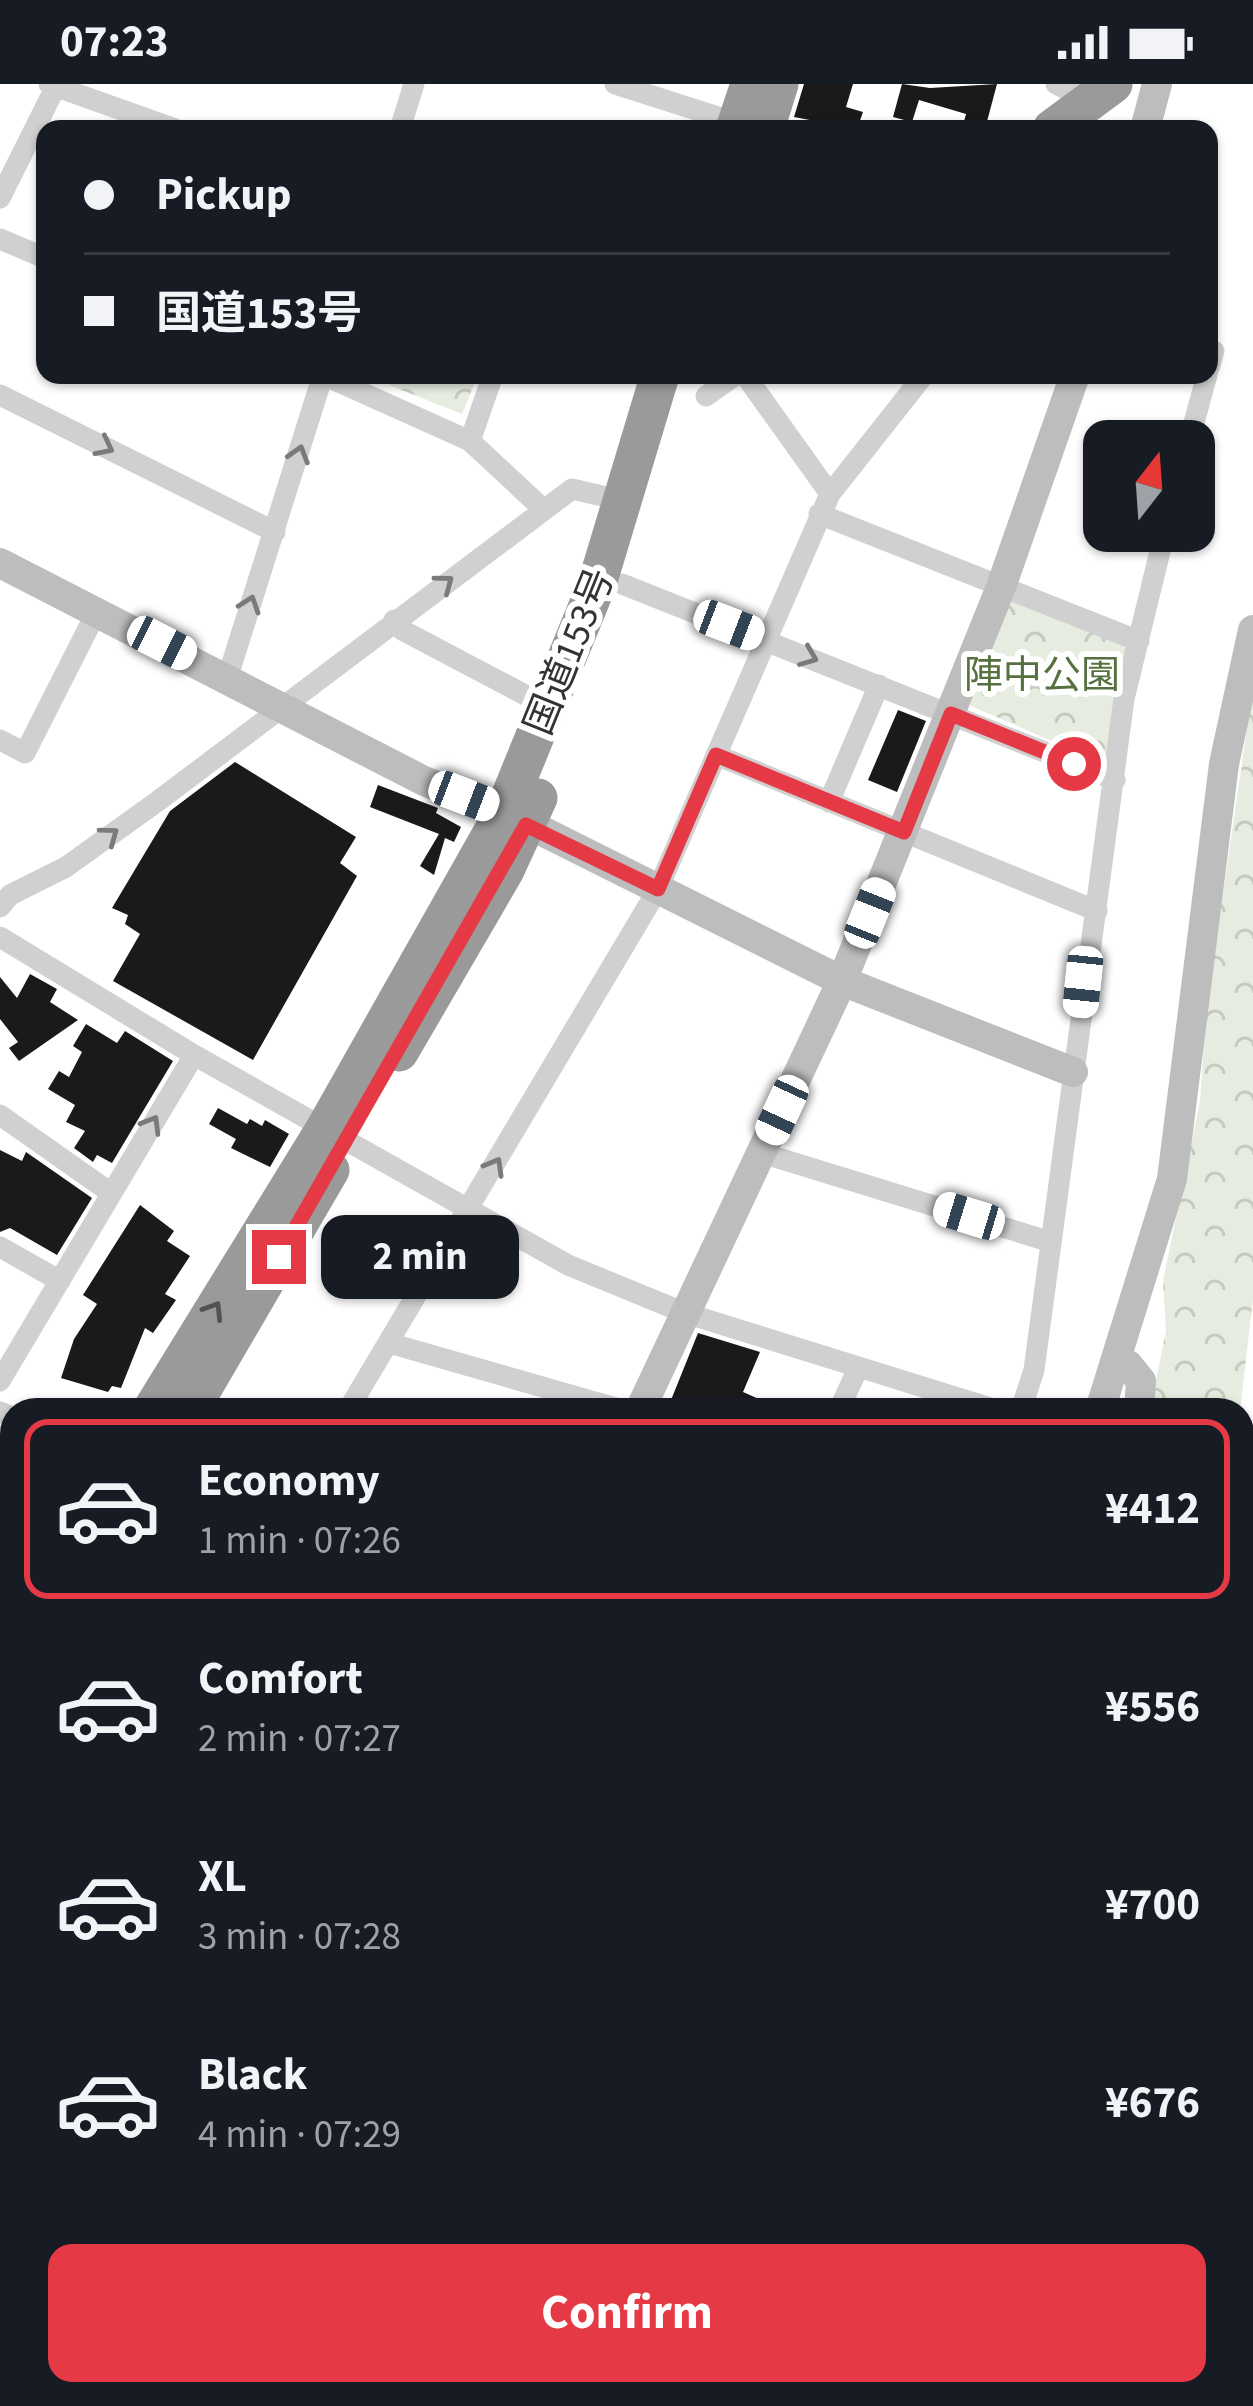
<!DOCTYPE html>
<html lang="en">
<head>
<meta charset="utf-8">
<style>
	body { margin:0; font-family:"Source Sans 3","Noto Sans JP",sans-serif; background:#20242c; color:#f1f3f6; height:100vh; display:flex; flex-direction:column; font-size:45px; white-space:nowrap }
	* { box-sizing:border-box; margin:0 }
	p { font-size:39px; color:#9ea1a6 }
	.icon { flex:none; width:66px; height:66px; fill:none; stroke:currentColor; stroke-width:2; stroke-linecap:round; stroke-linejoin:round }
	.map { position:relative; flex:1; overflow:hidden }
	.details { position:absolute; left:0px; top:1314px; width:1254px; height:1008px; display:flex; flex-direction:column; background:#171b24; border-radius:36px 36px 0 0; box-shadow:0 3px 9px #0004 }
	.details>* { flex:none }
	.hud { position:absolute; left:36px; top:36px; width:1182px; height:264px; border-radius:24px; box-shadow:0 3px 9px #0004; display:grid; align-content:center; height:264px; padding:0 48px; background:#171b24 }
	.needle { width:78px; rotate:17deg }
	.tools { position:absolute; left:1083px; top:336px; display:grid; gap:24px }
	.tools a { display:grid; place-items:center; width:132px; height:132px; border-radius:24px; background:#171b24; box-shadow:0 3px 9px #0004; font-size:60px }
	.end { position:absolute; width:54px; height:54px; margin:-27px; border:15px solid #e63946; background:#fff; box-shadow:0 0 0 6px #fff }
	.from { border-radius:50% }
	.bubble { position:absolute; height:84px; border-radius:24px; background:#171b24; box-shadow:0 3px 9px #0004; font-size:39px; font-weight:700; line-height:84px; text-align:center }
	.car { position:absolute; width:36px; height:72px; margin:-36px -18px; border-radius:15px; box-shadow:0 0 9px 3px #0007; background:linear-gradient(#fff 24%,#345 0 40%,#fff 0 76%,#345 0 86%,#fff 0) }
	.hud b { display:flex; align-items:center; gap:42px; height:114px; font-size:45px }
	.hud b+b { border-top:3px solid #363941 }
	.hud i { width:30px; height:30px; background:#f1f3f6 }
	ul { padding:21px 0 0; list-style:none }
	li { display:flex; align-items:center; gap:36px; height:180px; margin:0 24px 18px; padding:0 24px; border:6px solid transparent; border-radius:24px }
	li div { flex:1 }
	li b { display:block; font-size:45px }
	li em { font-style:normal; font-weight:700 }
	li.active { border-color:#e63946 }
	li>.icon { width:108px; height:108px; stroke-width:1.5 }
	.button { display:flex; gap:24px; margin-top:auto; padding:24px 48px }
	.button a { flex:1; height:138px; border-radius:24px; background:#e63946; color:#fff; font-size:48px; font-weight:700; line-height:138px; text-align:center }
	.status { display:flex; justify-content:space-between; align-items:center; height:84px; padding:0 60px; background:#171b24; direction:ltr }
	.status svg { height:33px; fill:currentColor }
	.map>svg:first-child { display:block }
	.park { fill:url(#park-crowns) }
	.building { fill:#1a1a1a }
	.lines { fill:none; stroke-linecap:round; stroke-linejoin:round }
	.path { stroke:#cdcdcd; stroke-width:3; stroke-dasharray:6 6; stroke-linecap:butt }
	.street { stroke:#d0d0d0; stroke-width:21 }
	.secondary { stroke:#bdbdbd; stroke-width:30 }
	.highway { stroke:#9a9a9a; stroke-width:39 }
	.oneway { stroke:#7a7a7a }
	.oneway2 { stroke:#525252 }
	.route { stroke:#e63946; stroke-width:15 }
	.labels { text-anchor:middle; stroke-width:12; stroke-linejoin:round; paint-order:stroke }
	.street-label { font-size:39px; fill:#333; stroke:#fff }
	.park-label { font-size:39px; fill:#56703f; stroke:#fff }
</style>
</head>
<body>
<div class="status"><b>07:23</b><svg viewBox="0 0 49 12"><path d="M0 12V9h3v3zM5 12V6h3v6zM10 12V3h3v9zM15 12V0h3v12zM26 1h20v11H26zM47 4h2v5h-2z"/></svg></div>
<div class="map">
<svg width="1253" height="2322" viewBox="0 0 1253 2322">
	<defs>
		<pattern id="park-crowns" width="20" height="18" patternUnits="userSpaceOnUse" patternTransform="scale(3)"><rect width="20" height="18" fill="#e6ecdf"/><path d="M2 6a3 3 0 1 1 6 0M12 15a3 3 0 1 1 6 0" fill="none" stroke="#c6cbc0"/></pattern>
	</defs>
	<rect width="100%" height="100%" fill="#fff"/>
	<path class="park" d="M393,291H478L462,330L389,301Z
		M1008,511L1123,560L1128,567L1108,669L1098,677L964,619Z
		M1253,604V1215L1240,1326H1150L1166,1247L1163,1197L1200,1017L1207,919Z
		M117,2310H224L245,2322H137Z
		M728,2310H963L959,2322H718Z"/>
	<path class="building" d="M804,0H853L846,23L863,28L857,45L794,33Z
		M902,0L930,4L997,0L985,45H962L966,30L919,16L912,38L893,33Z
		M898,626L926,637L897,708L868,696Z
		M235,678L356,753L340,779L357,792L253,976L113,897L140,850L125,840L128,831L112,824L170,727Z
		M378,701L438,724L436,729L461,743L454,758L445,754L434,791L420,782L439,750L370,723Z
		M30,890L57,905L50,918L78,936L19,977L9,964L18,958L0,935V893L17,914Z
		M86,940L117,959L125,947L173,977L112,1079L97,1071L93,1078L74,1064L85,1047L66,1038L75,1021L48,1005L59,987L69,993L82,968L73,962Z
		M218,1024L247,1040L250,1035L262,1042L265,1036L289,1050L270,1083L231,1064L236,1055L209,1040Z
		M0,1066L22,1077L26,1068L92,1114L57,1171L10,1144L0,1148Z
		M140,1121L174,1147L167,1157L190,1172L165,1210L176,1216L153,1249L145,1244L121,1304L112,1302L108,1308L61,1294L74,1255L97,1220L83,1211Z
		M698,1249L760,1268L743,1308L784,1326H667Z"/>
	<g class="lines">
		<path class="path" d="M750,2322L760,2310"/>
		<path class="street" d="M49,0L175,45
			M615,0L737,39
			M1056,0L1089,17
			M400,45L414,0
			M0,114L57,0
			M0,155L45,174
			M1209,266L1214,267L1209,284
			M323,291L470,357L543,425
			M745,291L830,410
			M0,311L275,448
			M706,312L736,291
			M470,357L493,291
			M1189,357L1207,291
			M819,430L1139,557
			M622,500L1115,696
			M394,536L402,546L546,622
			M228,592L323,291
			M0,656L25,669L97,527
			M716,671L1097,827
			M829,718L879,601
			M0,823L10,811L66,783L158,717L572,405L624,417
			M0,853L194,971L568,1181L685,1229L997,1326
			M0,1031L111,1109
			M762,1069L1051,1158
			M0,1163L60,1197
			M389,1259L623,1326
			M0,1297L194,971
			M348,1326L658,805L830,410L924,291
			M839,1326L858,1284
			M1021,1326L1034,1286L1124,615L1165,447
			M0,1328L12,1333
			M0,1920L12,1900
			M0,2214L12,2221
			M289,2322L296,2310
			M555,2322L565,2310"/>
		<path class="secondary" d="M1145,45L1157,0
			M0,479L424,697L504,728L842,897L1073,988
			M1115,1279L1128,1281L1141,1297L1139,1326
			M640,1326L842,897L1001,503L1075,291
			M1100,1326L1172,1095L1224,680L1253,546
			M0,1474L12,1477
			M0,1499L12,1504
			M1242,1657L1253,1659
			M0,1669L12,1676
			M1242,1684L1253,1686
			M0,2042L12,2049
			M448,2310L468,2322
			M80,2322L87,2310
			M696,2322L707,2310"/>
		<path class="highway" d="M735,45L750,0
			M765,45L779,0
			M1052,45L1113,0
			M399,968L505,786L538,714
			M152,1326L325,1045L504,728L597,500L660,291
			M190,1326L330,1086
			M0,1579L12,1556
			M0,1637L12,1615"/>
	</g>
	<defs><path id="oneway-chevron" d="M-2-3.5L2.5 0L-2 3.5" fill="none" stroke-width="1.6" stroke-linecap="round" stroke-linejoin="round" transform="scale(3)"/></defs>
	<g class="oneway">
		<use href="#oneway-chevron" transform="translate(105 363) rotate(27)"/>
		<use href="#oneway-chevron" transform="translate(299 370) rotate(-73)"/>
		<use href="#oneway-chevron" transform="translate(445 499) rotate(-37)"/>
		<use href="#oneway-chevron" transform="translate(250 520) rotate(-71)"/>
		<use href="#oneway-chevron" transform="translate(809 573) rotate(22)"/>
		<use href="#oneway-chevron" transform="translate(110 751) rotate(-36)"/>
		<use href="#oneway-chevron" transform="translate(152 1040) rotate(-59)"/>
		<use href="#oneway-chevron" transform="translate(495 1082) rotate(-60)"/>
	</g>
	<use class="oneway2" href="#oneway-chevron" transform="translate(214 1226) rotate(-58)"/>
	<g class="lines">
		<path class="route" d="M279,1173L526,741L658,805L716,671L904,748L951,630L1074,680"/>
	</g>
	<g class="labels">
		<g class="street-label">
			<text transform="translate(568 567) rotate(-68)" y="14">国道153号</text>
		</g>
		<g class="park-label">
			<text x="1042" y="604">陣中公園</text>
		</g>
	</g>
</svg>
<div class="tools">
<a><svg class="needle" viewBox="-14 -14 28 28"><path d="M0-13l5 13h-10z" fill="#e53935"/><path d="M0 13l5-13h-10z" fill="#9ea1a6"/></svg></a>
</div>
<i class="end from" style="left:1074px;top:680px"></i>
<i class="end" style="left:279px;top:1173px"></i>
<div class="bubble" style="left:321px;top:1131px;width:198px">2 min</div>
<i class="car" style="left:729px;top:541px;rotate:111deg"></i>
<i class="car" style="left:162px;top:559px;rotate:117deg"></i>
<i class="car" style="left:464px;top:712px;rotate:111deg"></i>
<i class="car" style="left:870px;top:829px;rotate:22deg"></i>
<i class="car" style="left:1083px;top:898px;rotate:186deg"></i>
<i class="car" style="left:782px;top:1026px;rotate:205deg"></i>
<i class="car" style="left:969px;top:1132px;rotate:287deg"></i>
<div class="hud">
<b><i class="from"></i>Pickup</b>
<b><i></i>国道153号</b>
</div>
<section class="details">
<ul>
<li class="active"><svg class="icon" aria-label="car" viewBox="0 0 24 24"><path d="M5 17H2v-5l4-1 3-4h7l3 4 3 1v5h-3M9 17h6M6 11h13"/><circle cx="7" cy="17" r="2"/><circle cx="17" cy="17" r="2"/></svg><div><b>Economy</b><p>1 min · 07:26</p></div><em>¥412</em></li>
<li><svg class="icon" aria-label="car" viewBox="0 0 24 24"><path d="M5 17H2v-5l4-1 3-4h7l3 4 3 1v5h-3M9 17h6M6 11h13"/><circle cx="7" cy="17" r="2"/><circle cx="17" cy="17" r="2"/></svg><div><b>Comfort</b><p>2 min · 07:27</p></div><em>¥556</em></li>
<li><svg class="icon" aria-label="car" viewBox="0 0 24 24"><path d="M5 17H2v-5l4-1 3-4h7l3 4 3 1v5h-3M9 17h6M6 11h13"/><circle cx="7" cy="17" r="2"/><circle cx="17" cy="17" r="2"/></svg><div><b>XL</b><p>3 min · 07:28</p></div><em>¥700</em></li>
<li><svg class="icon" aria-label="car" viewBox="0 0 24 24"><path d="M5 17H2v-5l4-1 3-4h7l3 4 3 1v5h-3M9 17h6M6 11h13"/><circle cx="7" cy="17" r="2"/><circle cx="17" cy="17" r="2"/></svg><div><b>Black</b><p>4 min · 07:29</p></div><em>¥676</em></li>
</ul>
<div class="button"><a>Confirm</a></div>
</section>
</div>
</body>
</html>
